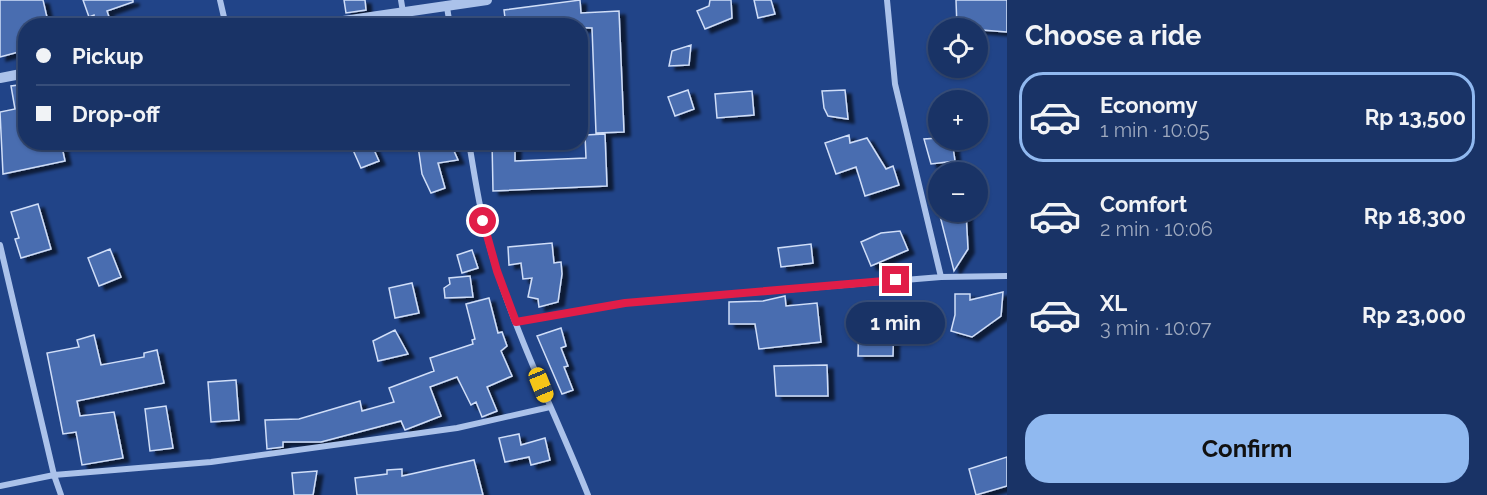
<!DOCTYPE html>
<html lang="en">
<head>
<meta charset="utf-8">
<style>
	body { margin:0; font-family:Raleway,sans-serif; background:#223b6c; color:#f1f3f6; height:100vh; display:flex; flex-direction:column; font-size:22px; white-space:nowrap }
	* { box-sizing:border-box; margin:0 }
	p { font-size:20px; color:#9faabf }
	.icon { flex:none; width:33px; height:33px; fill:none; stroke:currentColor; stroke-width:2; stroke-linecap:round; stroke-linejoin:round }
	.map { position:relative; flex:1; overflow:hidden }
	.side { display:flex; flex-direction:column; background:#193366; width:480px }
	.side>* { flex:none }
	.top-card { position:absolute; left:18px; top:18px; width:570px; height:132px; border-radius:24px; box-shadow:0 2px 4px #0004,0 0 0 2px #374e7a; display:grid; align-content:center; height:132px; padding:0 18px; background:#193366 }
	.fabs { position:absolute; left:928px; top:18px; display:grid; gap:12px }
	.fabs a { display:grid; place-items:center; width:60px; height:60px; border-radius:50%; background:#193366; box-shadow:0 2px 4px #0004,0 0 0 2px #374e7a; font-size:30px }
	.end { position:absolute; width:27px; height:27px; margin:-14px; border:8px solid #e11d48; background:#fff; box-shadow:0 0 0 3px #fff }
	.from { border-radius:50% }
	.bubble { position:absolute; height:42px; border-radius:21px; background:#193366; box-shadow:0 2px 4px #0004,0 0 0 2px #374e7a; font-size:20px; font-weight:700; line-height:42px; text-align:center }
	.car { position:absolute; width:18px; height:36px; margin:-18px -9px; border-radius:8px; box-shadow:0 0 4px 2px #0007; background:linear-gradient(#f5c518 24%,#345 0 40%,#f5c518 0 76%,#345 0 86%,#f5c518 0) }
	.top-card b { display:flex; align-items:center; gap:21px; height:57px; font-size:22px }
	.top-card b+b { border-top:2px solid #374e7a }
	.top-card i { width:15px; height:15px; background:#f1f3f6 }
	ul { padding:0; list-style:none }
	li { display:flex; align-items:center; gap:18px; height:90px; margin:0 12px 9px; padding:0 6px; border:3px solid transparent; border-radius:24px }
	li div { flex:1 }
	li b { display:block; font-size:22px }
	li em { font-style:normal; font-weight:700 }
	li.on { border-color:#90b9f0 }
	li>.icon { width:54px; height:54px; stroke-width:1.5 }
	h2 { padding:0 18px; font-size:27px; line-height:72px }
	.button { display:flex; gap:12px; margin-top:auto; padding:12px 18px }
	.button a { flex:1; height:69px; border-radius:24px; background:#90b9f0; color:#111; font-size:24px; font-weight:700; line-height:69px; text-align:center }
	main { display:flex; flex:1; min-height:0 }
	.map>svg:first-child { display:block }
	.building { fill:#496db0; stroke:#d0def8; stroke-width:1.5; filter:url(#shadow) }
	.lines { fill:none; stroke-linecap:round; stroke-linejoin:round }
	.minor { stroke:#abc2ea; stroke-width:6 }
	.tertiary { stroke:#abc2ea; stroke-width:10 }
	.route { stroke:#e11d48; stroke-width:8 }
</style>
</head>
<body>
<main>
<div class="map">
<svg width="1007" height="495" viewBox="0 0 1007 495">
	<defs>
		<filter id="shadow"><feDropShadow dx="6" dy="4" stdDeviation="1.5" flood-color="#0009"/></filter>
	</defs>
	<rect width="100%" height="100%" fill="#214488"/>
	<path class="building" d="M0,0H43L49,26H26V50L0,57Z
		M83,0H133V2L107,11L112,26H95L94,15L89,17Z
		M344,0H365L366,10L346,13Z
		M580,0L581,13L619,11L624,132L596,133L592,28L506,26L504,10Z
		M710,0H731L732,18L705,29L697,11L709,6Z
		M754,0H771L775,14L758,18Z
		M956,0H1007V32L957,28Z
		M691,45L689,65L669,66L672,51Z
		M26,84V142H61L65,161L3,174L0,112L15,109L11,86Z
		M688,90L694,109L675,116L668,97Z
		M845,90L848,119L828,116L824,108L822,91Z
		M752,91L754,115L717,118L715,94Z
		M605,134L607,186L493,191L492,142H515V161L586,158L585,135Z
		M849,135L850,143L867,138L886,169L893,166L899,185L865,196L856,167L836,174L825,143Z
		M939,138L952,140L955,161L931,164L924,139Z
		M450,142L458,160L438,163L445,188L431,193L422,174L418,146Z
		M371,143L379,161L361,168L353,150Z
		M38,204L51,249L21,258L15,239L19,238L11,212Z
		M939,212H966L968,249L954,271Z
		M900,231L908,250L871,266L861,242L881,233Z
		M552,243L554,263L561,262L562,274L558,302L539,307L538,299L528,297L532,278L523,279L521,263L509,265L508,247Z
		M811,244L813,263L781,267L778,248Z
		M110,249L121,277L99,286L88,258Z
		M472,250L478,268L462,273L457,255Z
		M470,276L473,297L445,298L444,288L450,284L449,278Z
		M412,283L419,313L395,318L389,288Z
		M1003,292L1001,316L972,337L951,331L955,315V294H970V300Z
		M785,296L786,306L817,303L821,342L759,349L755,324H729V302L763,301Z
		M489,298L498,333L502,332L507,346L501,351L512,376L487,387L497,411L482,417L476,402L471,405L457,377L430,387L441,416L405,430L401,421L321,442H283V447L267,449L265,420L299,419L360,401L362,411L394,402L389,388L434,371L430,358L473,344L472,340L475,339L466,304Z
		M859,315L894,316L893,356H858Z
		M561,328L566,346L561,348L568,366L564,367L573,390L562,394L537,336Z
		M395,330L408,354L378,361L373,341Z
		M94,335L101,365L144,357V353L157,350L164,383L77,401L80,416L114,412L123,458L82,465L76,432L63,434L47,353L79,347L77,340Z
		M827,365L828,396H776L774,366Z
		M236,380L239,420L211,422L208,382Z
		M166,406L173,448L150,451L145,409Z
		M519,434L521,445L545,438L550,460L531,465L529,457L505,462L499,438Z
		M1007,457V486L976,495L969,469Z
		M474,460L483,495H357L355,478L387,474V470L402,469V476Z
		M317,471L313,495H294L292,473Z"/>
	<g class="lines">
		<path class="minor" d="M220,0L226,26
			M401,0L403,12
			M887,0L895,84L941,277
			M447,7L450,26
			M469,142C476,186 483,229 497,271C522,348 558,420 588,495
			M0,245L54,475L61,495
			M516,322L625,303L941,277L1007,276
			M0,486L54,475L211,462L457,428L550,407"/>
		<path class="tertiary" d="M309,26L487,0
			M0,78L26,73"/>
	</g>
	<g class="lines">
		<path class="route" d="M483,221L497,271L516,322L625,303L896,280"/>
	</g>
</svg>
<div class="fabs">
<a><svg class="icon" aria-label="locate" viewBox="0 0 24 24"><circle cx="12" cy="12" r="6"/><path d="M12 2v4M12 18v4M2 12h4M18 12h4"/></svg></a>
<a>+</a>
<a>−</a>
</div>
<i class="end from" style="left:483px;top:221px"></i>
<i class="end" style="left:896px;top:280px"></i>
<div class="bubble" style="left:846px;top:302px;width:99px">1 min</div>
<i class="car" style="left:541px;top:385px;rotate:158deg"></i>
<div class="top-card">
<b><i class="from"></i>Pickup</b>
<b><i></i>Drop-off</b>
</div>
</div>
<section class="side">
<h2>Choose a ride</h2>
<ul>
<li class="on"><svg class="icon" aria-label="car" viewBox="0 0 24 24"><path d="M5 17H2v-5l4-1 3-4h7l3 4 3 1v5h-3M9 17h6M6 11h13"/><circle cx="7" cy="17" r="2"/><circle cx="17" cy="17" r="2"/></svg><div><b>Economy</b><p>1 min · 10:05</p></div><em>Rp 13,500</em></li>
<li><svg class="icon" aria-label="car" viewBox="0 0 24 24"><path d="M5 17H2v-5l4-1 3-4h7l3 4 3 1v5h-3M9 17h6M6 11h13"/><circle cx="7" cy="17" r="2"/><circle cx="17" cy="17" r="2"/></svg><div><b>Comfort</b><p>2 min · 10:06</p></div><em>Rp 18,300</em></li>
<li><svg class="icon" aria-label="car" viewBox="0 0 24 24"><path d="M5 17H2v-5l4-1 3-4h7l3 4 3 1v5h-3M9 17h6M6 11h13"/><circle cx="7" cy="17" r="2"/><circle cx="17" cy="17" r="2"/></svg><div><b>XL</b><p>3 min · 10:07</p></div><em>Rp 23,000</em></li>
</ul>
<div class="button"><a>Confirm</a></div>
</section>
</main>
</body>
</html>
